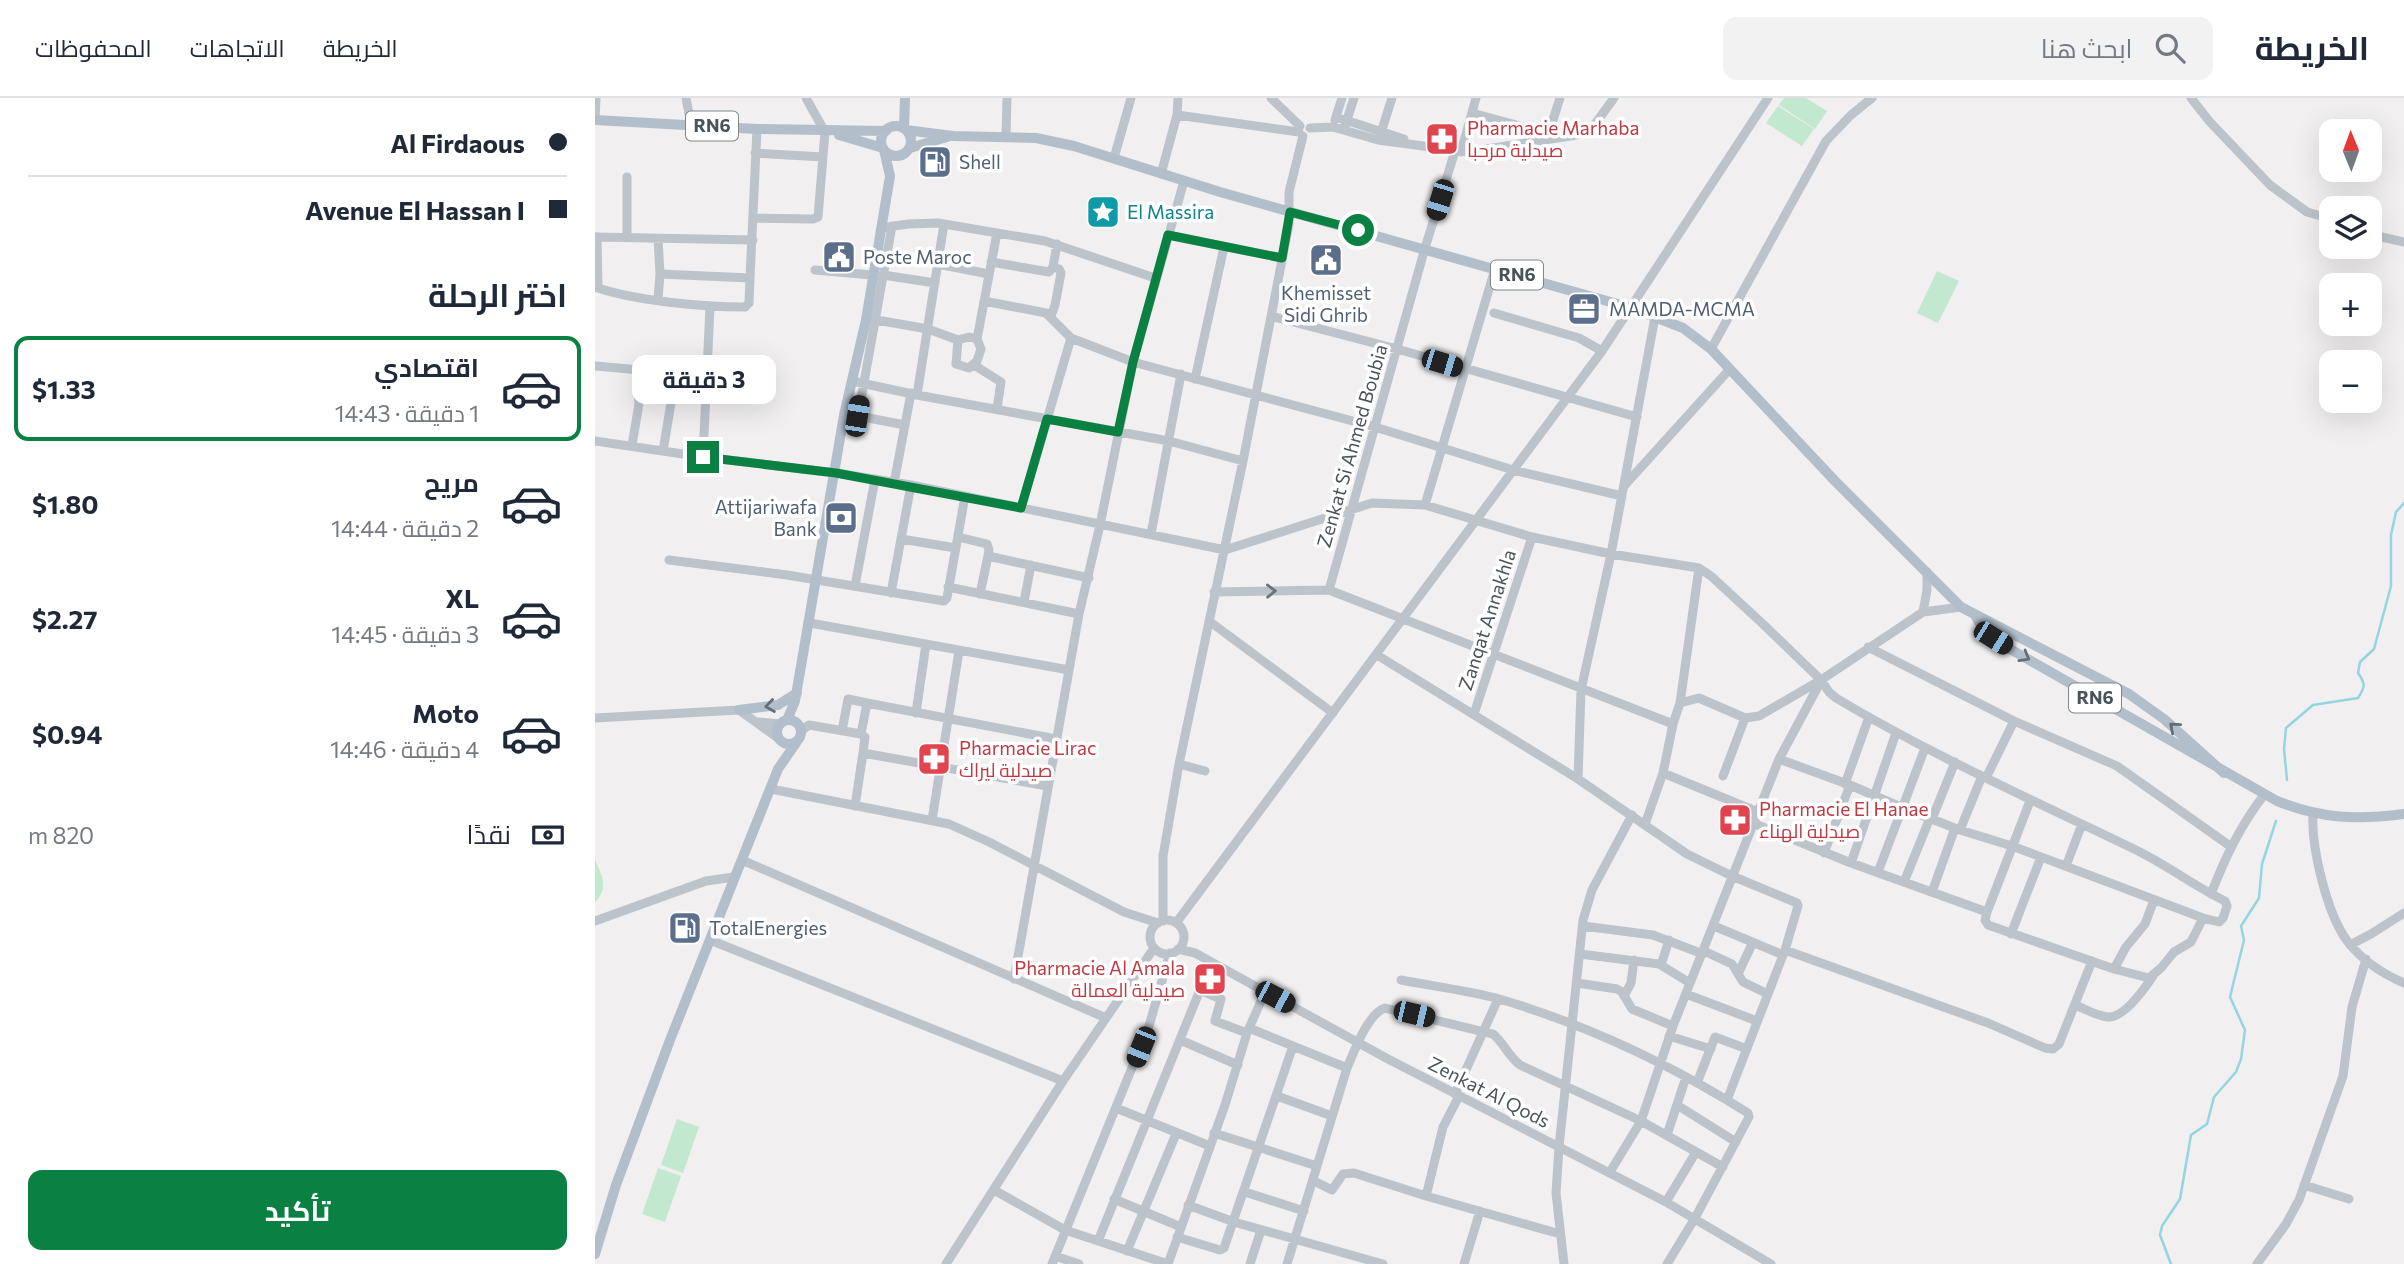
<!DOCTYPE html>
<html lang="ar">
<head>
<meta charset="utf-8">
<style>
	body { margin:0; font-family:Commissioner,Cairo,sans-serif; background:#f2f2f3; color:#1f2937; direction:rtl; height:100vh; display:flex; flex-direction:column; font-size:26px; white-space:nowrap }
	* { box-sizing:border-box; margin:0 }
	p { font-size:23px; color:#747a83 }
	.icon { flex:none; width:38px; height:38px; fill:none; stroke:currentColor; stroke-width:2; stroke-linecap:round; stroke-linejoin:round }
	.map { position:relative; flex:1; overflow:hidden; direction:ltr }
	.side { display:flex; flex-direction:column; background:#fff; width:595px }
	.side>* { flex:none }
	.top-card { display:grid; align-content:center; height:154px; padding:0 28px; background:#fff }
	.needle { width:46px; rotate:359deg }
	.buttons { position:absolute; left:1724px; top:21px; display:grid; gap:14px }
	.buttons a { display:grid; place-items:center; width:63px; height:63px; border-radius:14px; background:#fff; box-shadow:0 7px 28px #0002; font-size:35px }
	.end { position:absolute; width:32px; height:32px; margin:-16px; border:9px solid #0b8043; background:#fff; box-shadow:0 0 0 4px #fff }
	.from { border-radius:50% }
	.bubble { position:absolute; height:49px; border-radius:14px; background:#fff; box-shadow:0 7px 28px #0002; font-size:23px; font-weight:700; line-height:49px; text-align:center; direction:rtl }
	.car { position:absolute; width:21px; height:42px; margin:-21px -10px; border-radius:9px; box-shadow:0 0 5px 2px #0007; background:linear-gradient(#222 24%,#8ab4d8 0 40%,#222 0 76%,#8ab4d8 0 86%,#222 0) }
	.top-card b { display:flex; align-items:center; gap:24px; height:66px; font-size:26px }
	.top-card b+b { border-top:2px solid #e0e1e3 }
	.top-card i { width:18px; height:18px; background:#1f2937 }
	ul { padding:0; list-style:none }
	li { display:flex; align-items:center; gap:21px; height:105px; margin:0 14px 10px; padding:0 14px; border:4px solid transparent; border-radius:14px }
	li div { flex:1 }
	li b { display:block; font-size:26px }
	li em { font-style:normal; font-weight:700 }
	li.selected { border-color:#0b8043 }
	li>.icon { width:63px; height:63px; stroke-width:1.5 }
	h2 { padding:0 28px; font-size:32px; line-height:84px }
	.pay { display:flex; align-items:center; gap:18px; height:77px; padding:0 28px; font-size:26px }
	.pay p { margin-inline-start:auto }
	.cta { display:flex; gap:14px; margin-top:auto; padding:14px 28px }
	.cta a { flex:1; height:80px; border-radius:14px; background:#0b8043; color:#fff; font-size:28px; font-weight:700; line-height:80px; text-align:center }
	header { display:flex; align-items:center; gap:42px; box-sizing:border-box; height:98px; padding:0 35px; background:#fff; border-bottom:2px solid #e0e1e3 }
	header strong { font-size:33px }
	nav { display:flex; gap:38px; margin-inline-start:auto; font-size:24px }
	.search { width:490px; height:63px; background:#f2f2f3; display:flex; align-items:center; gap:18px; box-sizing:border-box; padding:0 24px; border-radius:14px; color:#747a83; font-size:26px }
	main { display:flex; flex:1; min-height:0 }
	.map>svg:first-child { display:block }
	.green { fill:#c2e9cf }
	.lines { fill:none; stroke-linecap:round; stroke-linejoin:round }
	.stream { stroke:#94d5e1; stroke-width:2.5 }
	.minor { stroke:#bcc3ca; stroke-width:9 }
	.major { stroke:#b2bfca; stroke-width:10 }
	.oneway { stroke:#6c757c }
	.oneway2 { stroke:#636e76 }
	.route { stroke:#0b8043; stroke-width:9 }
	.labels { text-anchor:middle; stroke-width:7; stroke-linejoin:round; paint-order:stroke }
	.shield { fill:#fff; stroke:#80878c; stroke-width:2 }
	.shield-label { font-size:18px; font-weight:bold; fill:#49535a }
	.health-label { font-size:19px; fill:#be3a42; stroke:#fff; text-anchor:start }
	.service-label { font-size:19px; fill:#4e5e75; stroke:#fff; text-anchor:start }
	.culture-label { font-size:19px; fill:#0d838f; stroke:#fff; text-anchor:start }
	.street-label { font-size:19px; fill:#49535a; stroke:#fff }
</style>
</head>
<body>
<header>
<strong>الخريطة</strong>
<div class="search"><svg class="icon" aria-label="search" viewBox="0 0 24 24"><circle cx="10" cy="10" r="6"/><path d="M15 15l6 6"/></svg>ابحث هنا</div>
<nav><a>الخريطة</a><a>الاتجاهات</a><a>المحفوظات</a></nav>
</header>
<main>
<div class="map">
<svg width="1809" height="1166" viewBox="0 0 1809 1166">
	<rect width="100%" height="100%" fill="#f1efef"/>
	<path class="green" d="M1189,0H1211L1232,13L1220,31L1184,7Z
		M1183,8L1219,31L1207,48L1171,25Z
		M1342,173L1364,183L1343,225L1322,215Z
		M0,762C7,777 14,791 0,804Z
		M82,1021L104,1029L88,1075L66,1067Z
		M63,1070L86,1078L70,1124L47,1116Z"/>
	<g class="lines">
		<path class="stream" d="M1692,682L1689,651L1691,630L1718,607L1763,600C1770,589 1771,586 1763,575L1765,564L1779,551L1796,488V437L1801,414L1809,405
			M1576,1166L1565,1137L1567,1128L1585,1101L1596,1037L1612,1026L1619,999L1641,974L1646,961L1650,932L1635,899L1649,842L1646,828L1664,800L1667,766L1681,723"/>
		<path class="minor" d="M91,0L96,27
			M676,0L705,28
			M1596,0L1615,24L1675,87L1712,114L1736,121
			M877,15L954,36
			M582,17L583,0
			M741,19L809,41
			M0,22L1,0
			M740,22L747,0
			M750,28L759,0
			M715,30L738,29L783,42L873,54L981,37L1000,26L1019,0
			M411,38L412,0
			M785,38L797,0
			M952,41L965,0
			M866,54L881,0
			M160,55L228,59
			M519,60L536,0
			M566,76L582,17L704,34
			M32,79V139
			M159,120L218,121L223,119L230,34L211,0
			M286,130L313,126L343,125L450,143L560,180
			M1774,136L1809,144
			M573,137L687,160
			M0,139L158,142
			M2,139L3,190
			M396,164L454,174L458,169L462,146
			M342,166L394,176
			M220,172L277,177
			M65,176L155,180L162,31
			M288,177L340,185
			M0,189C40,203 108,209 150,209L154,205L155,180
			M63,201L65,176L63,141
			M389,203L451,215L476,240L538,264L780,329L918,372L1027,398
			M899,215L984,240L1007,253
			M456,218L460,207L466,175L464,171L458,169
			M676,218L802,251L1042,319
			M276,221L333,231L363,242L374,239L382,241
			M363,242L361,266L374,270L382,263L386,251L382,241L402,135
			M1116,251L1231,43L1256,17L1277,0
			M379,267L406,284L402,311
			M0,268L113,278
			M600,281L629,149
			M257,283L322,297L574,343L648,363
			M322,297L349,126
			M77,299L112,300
			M249,317L263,318L297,128
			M263,318L310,327
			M0,343L108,359L241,375L316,387L630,452L777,405L830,407L937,439L1016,456L1104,470L1116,478L1169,527L1226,582L1234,594L1241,600C1338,658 1440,703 1541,752C1572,767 1599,788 1630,803L1632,808L1628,820L1624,824L1608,820L1417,748L1365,732L1308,710L1255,687L1184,661
			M37,347L44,306L41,271
			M68,353L77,299L74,276
			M108,359L115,209
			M299,385L316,295
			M1029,388L1134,272
			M830,407L900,171
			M426,410L476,240
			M556,436L586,276
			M363,439L392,446L394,452L393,458L494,480
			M306,441L361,450
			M74,462L192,477L349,503L352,500L370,398
			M260,488L280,381
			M353,489L484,516
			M734,492L830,150L860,53
			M619,494L734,492L1078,626L1085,605L1104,600L1150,620L1164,618L1226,582L1328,514L1366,509
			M296,495L316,387
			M385,496L393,458
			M429,504L436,467
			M1328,514L1332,492V474
			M614,523L738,615
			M215,525L474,572
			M1273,549L1419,623L1522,668L1635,748
			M782,557L983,681L1092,756L1137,778L1202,805L1203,808L1190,852L1132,1002
			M1085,605L1104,470
			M321,615L331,546
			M879,616L937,439
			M0,620L144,612L183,640
			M164,624L185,626
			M207,632L214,627L266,636L272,605L461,641
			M247,633L253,601L272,605
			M266,636L270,639L268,655
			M584,666L610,673
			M1068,675L1163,714
			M1128,678L1150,620
			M1391,680L1419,623
			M983,681L986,592L1016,456L1060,219
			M1250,686L1274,619
			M176,691L354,726L394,744L529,814L563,825
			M1435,703L1392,814L1390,822L1393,827L1519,871L1554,880L1566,870L1579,854L1596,844L1608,820
			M260,708L268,655L452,688
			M1718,716C1716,749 1732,817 1753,844C1767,862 1788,876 1809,885
			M1337,721L1360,664
			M337,722L364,553
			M1158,725L1256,765L1392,814
			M1050,726L1068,675L1078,626
			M1365,732L1387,678
			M1229,755L1255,687
			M147,762L511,920
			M1256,765L1301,635
			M1471,768L1487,726
			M1283,774L1330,650
			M1309,784L1335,720
			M1337,794L1360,730
			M1616,796C1630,760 1645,728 1669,697
			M555 839a17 17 0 1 1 34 0a17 17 0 1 1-34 0Z
			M0,823L111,783L139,779
			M568,823V758L584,666L648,363L694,126V94L708,38
			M581,825L1007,253L1173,0
			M988,828L1058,837L1108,856
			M1119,828L1188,857
			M1416,836L1446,759
			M115,842L468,983
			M1755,847L1776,836L1809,815
			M583,851L600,855L793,961L1071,1104L1176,1166
			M1190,852L1393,925L1450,950L1458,951L1464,946L1497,863
			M1109,853L1137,866L1148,884L1173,896
			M985,856L1064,866L1095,885
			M1066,867L1074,842
			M1519,871L1531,849L1550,826L1559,802
			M1143,876L1158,844
			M419,881L484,516L505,427L538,264L589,83
			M806,882C837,888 870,892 901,900C990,926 1075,966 1153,1015L1154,1019L1100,1120L1072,1166
			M982,885L1022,891L1027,894L1037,911L1078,928
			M605,892L626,901L620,923L652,935
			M1091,896L1162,923
			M1029,898L1036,885L1039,862
			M1480,907C1490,911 1502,918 1513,919C1529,920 1550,890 1558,878
			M654,930L752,970
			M1074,938L1116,951
			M585,942L643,967
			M1102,985L1120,939L1152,951
			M860,996L903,901
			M682,998L737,1018
			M1082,1007L1141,1044
			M521,1010L615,1048
			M619,1035L722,1068
			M1072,1037L1091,979
			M1015,1074L1046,1023L1078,928L1184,661L1226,583
			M719,1083L737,1092L748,1076L759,1075L831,1098L965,1136
			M1709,1087L1754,1101
			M399,1092L470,1132L573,1166
			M650,1094L709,1113
			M831,1098L848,1029L864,998
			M519,1101L586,1129
			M1071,1104L1101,1054
			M593,1107L639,1124L788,1166
			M582,1139L625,1152L629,1150L698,948
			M503,1143L616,865
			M532,1153L581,1036
			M460,1158L484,1166
			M351,1166L468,983L559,850
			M457,1166L554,928L575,855
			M573,1166L630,1007L652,935L670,894
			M655,1166L666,1132
			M692,1166L752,970C759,954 773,915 790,910L898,936C909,945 913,958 925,967L1046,1023L1128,1069
			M869,1166L885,1113
			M969,1166L961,1095L964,1049L988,822L997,792L1037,717
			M1662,1166L1691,1126L1704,1102L1748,978L1757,909L1771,861"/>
		<path class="major" d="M0,22L162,31L291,33
			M286 43a15 15 0 1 1 30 0a15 15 0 1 1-30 0Z
			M309,30L310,0
			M311,32L358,38L441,40L479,48L625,94L1037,210L1088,230L1116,251L1240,383L1366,509L1534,596L1569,621L1629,675
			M244,37L288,50
			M315,50L352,39
			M1380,517C1388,533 1400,542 1415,551L1682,703C1727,721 1761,722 1809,716
			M144,612L183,607L202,595
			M182 634a12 12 0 1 1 24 0a12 12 0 1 1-24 0Z
			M192,622L200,603L249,317L271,222L295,78L289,52
			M0,1156L21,1087L75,942L183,671L201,645"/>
	</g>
	<defs><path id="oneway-chevron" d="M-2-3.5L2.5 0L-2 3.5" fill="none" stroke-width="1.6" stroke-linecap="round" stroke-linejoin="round" transform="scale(1.75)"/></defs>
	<use class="oneway" href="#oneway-chevron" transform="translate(676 493) rotate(-1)"/>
	<g class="oneway2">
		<use href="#oneway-chevron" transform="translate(1430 559) rotate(30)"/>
		<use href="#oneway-chevron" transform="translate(175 608) rotate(172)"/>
		<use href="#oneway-chevron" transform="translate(1579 629) rotate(-139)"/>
	</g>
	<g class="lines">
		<path class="route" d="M108,359L241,375L426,410L452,321L523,334L538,264L573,137L687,160L695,114L763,132"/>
	</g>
	<defs>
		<symbol id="pharmacy-square" viewBox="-11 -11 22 22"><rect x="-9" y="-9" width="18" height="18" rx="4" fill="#e0444e" stroke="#fff"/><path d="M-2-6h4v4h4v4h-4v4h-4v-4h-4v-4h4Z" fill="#fff"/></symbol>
		<symbol id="fuel-square" viewBox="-11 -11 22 22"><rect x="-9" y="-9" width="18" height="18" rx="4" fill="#5c6f8a" stroke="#fff"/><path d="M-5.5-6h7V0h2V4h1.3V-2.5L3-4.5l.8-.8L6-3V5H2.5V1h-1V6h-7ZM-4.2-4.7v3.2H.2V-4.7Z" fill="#fff"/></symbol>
		<symbol id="sight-square" viewBox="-11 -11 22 22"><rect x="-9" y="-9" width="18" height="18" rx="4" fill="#0f9aa8" stroke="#fff"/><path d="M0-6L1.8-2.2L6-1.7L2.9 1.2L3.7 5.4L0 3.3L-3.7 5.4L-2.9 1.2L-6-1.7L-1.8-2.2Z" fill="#fff"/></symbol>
		<symbol id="civic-square" viewBox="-11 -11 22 22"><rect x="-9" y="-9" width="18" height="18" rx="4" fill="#5c6f8a" stroke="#fff"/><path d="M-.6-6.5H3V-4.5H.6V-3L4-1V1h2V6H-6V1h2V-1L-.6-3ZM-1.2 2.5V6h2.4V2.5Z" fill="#fff"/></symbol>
		<symbol id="office-square" viewBox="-11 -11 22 22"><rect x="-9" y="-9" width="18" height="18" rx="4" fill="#5c6f8a" stroke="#fff"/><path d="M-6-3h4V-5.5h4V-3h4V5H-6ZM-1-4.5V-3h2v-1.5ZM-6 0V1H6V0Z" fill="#fff"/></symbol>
		<symbol id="bank-square" viewBox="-11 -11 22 22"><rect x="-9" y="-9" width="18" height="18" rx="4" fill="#5c6f8a" stroke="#fff"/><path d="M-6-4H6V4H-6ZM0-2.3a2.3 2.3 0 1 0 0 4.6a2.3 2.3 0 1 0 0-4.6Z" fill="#fff"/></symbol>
	</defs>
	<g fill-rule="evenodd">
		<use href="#pharmacy-square" x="828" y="22" width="38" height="38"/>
		<use href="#fuel-square" x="321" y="45" width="38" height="38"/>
		<use href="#sight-square" x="489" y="95" width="38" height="38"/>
		<use href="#civic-square" x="225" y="140" width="38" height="38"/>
		<use href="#civic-square" x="712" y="143" width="38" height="38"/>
		<use href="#office-square" x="970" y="192" width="38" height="38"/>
		<use href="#bank-square" x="227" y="401" width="38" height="38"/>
		<use href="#pharmacy-square" x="320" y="642" width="38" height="38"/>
		<use href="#pharmacy-square" x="1121" y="703" width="38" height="38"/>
		<use href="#fuel-square" x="71" y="811" width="38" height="38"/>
		<use href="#pharmacy-square" x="596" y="862" width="38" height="38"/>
	</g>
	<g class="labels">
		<g class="shield">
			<rect x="91" y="13.5" width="52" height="29" rx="5"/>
			<rect x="896" y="162.5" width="52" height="29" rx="5"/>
			<rect x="1474" y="585.5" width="52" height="29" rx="5"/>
		</g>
		<g class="shield-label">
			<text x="117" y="34">RN6</text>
			<text x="922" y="183">RN6</text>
			<text x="1500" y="606">RN6</text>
		</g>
		<g class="health-label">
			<text x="872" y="37">Pharmacie Marhaba<tspan x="872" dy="22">صيدلية مرحبا</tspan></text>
			<text x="364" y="657">Pharmacie Lirac<tspan x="364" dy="22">صيدلية ليراك</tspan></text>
			<text x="1164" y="718">Pharmacie El Hanae<tspan x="1164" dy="22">صيدلية الهناء</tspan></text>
			<text x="590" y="877" text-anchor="end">Pharmacie Al Amala<tspan x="590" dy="22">صيدلية العمالة</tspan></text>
		</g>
		<g class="service-label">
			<text x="364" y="71">Shell</text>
			<text x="268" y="166">Poste Maroc</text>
			<text x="731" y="202" text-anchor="middle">Khemisset<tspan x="731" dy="22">Sidi Ghrib</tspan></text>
			<text x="1014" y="218">MAMDA-MCMA</text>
			<text x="222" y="416" text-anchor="end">Attijariwafa<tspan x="222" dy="22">Bank</tspan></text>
			<text x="114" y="837">TotalEnergies</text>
		</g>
		<g class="culture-label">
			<text x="532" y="121">El Massira</text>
		</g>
		<g class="street-label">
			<text transform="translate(757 348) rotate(-74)" y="7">Zenkat Si Ahmed Boubia</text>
			<text transform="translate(892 522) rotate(-72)" y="7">Zanqat Annakhla</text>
			<text transform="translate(894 994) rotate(27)" y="7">Zenkat Al Qods</text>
		</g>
	</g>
</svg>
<div class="buttons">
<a><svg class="needle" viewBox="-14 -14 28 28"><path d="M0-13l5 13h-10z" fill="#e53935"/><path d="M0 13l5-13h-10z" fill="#747a83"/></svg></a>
<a><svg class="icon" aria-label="layers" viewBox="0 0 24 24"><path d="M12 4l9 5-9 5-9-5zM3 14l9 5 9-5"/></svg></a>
<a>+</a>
<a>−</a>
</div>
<i class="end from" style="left:763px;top:132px"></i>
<i class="end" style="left:108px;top:359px"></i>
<div class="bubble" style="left:37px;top:257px;width:144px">3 دقيقة</div>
<i class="car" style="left:845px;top:102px;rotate:197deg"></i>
<i class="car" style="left:847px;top:265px;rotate:107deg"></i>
<i class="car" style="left:262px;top:318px;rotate:9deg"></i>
<i class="car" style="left:1398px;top:540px;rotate:122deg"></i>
<i class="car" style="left:680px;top:899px;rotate:118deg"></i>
<i class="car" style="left:819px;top:916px;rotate:103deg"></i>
<i class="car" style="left:546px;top:949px;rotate:202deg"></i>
</div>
<section class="side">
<div class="top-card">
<b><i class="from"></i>Al Firdaous</b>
<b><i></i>Avenue El Hassan I</b>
</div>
<h2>اختر الرحلة</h2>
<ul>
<li class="selected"><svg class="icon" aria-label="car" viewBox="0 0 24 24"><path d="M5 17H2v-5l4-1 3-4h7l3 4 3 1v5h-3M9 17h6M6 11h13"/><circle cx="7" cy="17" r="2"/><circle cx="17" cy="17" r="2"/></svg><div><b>اقتصادي</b><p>1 دقيقة · 14:43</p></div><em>$1.33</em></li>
<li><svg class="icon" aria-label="car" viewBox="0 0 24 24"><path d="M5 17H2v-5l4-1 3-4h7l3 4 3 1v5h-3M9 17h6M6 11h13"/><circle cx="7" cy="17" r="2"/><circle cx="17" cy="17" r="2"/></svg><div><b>مريح</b><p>2 دقيقة · 14:44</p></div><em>$1.80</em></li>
<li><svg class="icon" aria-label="car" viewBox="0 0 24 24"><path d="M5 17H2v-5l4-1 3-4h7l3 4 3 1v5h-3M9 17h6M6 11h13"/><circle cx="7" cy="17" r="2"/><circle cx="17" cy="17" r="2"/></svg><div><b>XL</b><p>3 دقيقة · 14:45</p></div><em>$2.27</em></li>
<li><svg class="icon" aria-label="car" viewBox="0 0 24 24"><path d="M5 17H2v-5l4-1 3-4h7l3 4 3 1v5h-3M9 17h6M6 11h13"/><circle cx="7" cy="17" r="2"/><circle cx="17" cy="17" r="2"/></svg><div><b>Moto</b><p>4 دقيقة · 14:46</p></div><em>$0.94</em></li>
</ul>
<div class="pay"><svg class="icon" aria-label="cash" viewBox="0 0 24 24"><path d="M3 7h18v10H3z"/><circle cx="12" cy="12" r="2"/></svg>نقدًا<p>820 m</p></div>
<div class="cta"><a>تأكيد</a></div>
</section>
</main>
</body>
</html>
